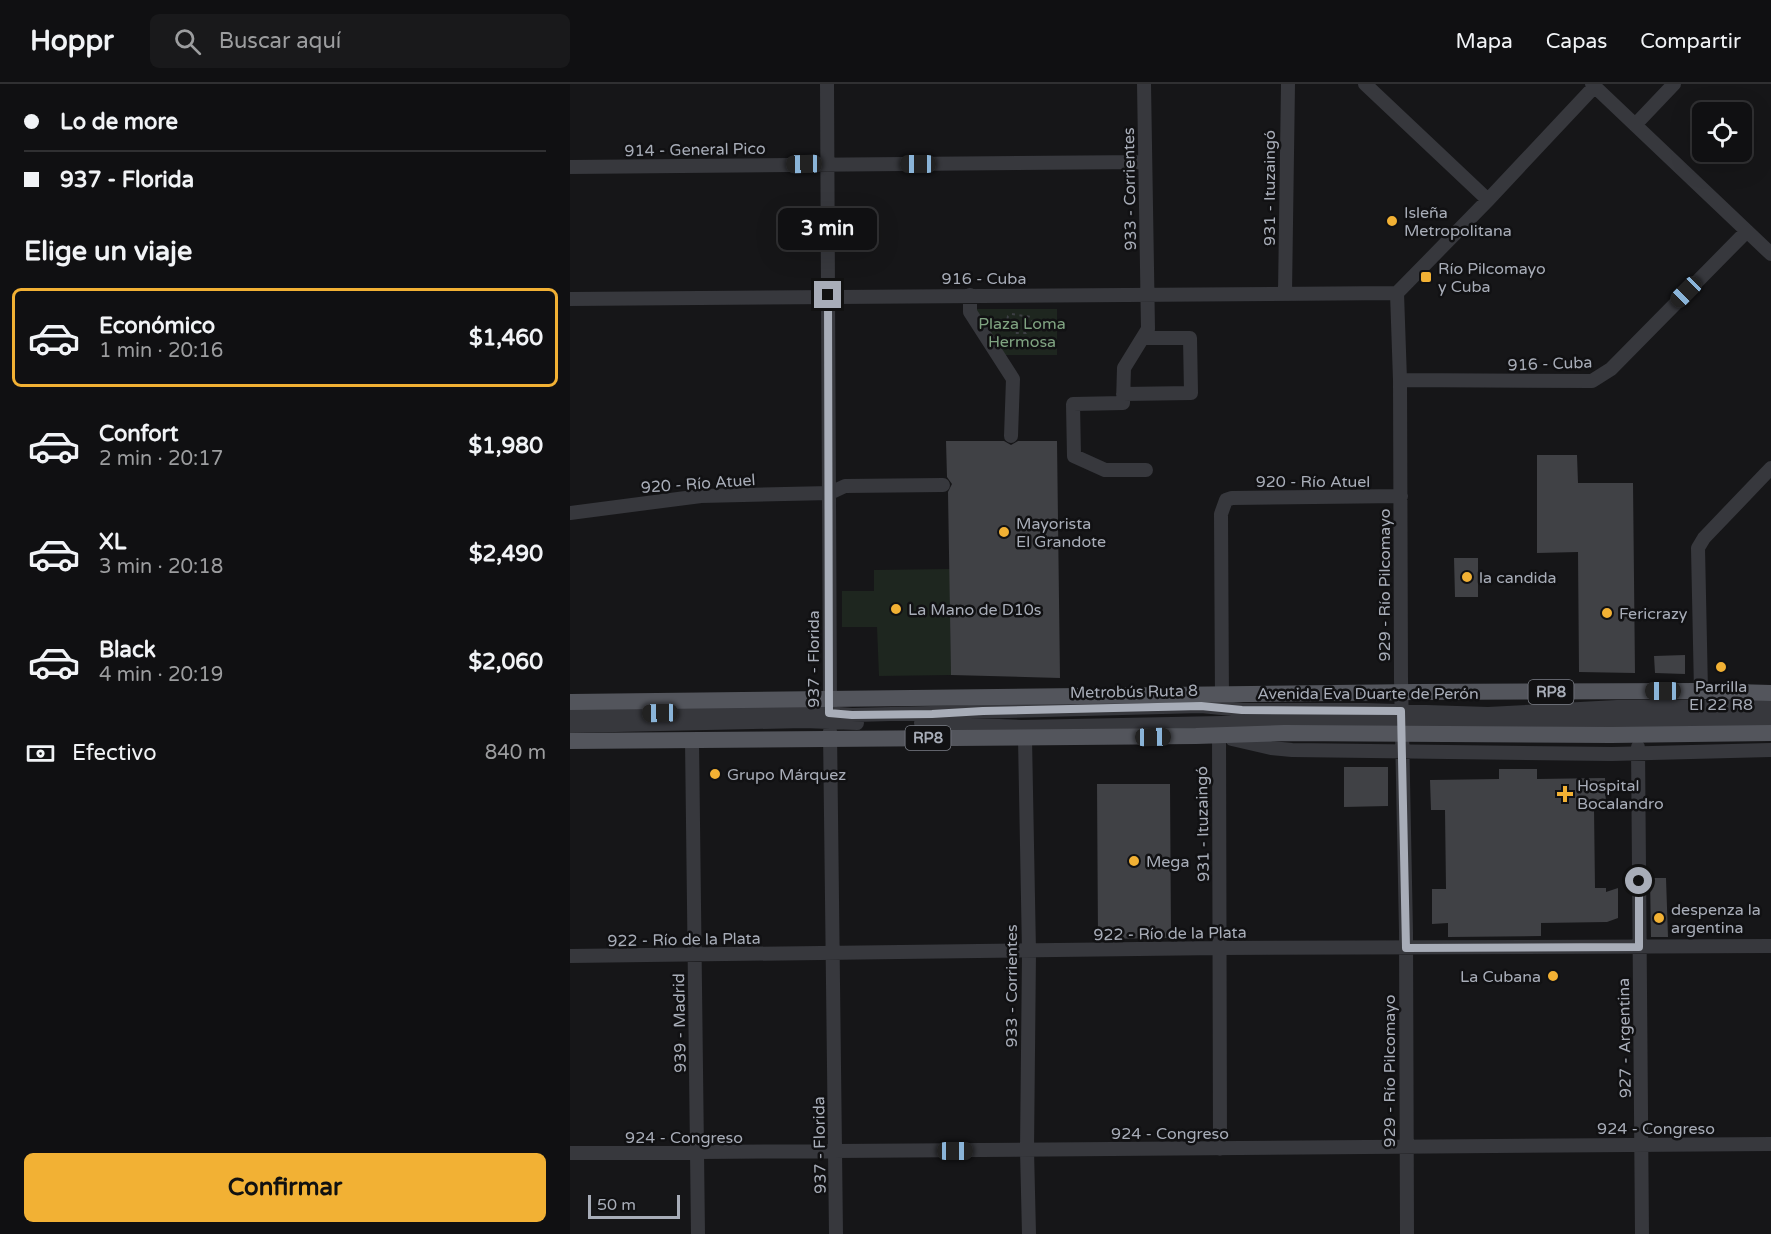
<!DOCTYPE html>
<html lang="es">
<head>
<meta charset="utf-8">
<style>
	body { margin:0; font-family:"Varela Round",sans-serif; background:#19191b; color:#f1f3f6; height:100vh; display:flex; flex-direction:column; font-size:22px; white-space:nowrap }
	* { box-sizing:border-box; margin:0 }
	p { font-size:20px; color:#9c9d9f }
	.icon { flex:none; width:33px; height:33px; fill:none; stroke:currentColor; stroke-width:2; stroke-linecap:round; stroke-linejoin:round }
	.map { position:relative; flex:1; overflow:hidden }
	.drawer { display:flex; flex-direction:column; background:#101012; width:570px }
	.drawer>* { flex:none }
	.guide { display:grid; align-content:center; height:132px; padding:0 24px; background:#101012 }
	.tools { position:absolute; left:1122px; top:18px; display:grid; gap:12px }
	.tools a { display:grid; place-items:center; width:60px; height:60px; border-radius:9px; background:#101012; box-shadow:0 6px 24px #0002,0 0 0 2px #303032; font-size:30px }
	.scale { position:absolute; left:18px; bottom:15px; width:92px; box-sizing:border-box; padding-left:6px; border:3px solid #a8adb8; border-top:0; font-size:16px; line-height:21px; white-space:nowrap; color:#a8adb8; -webkit-text-stroke:4px #111113; paint-order:stroke }
	.end { position:absolute; width:27px; height:27px; margin:-14px; border:8px solid #a8adb8; background:#111; box-shadow:0 0 0 3px #111 }
	.from { border-radius:50% }
	.bubble { position:absolute; height:42px; border-radius:9px; background:#101012; box-shadow:0 6px 24px #0002,0 0 0 2px #303032; font-size:20px; font-weight:700; line-height:42px; text-align:center }
	.car { position:absolute; width:18px; height:36px; margin:-18px -9px; border-radius:8px; box-shadow:0 0 4px 2px #0007; background:linear-gradient(#222 24%,#8ab4d8 0 40%,#222 0 76%,#8ab4d8 0 86%,#222 0) }
	.guide b { display:flex; align-items:center; gap:21px; height:57px; font-size:22px }
	.guide b+b { border-top:2px solid #303032 }
	.guide i { width:15px; height:15px; background:#f1f3f6 }
	ul { padding:0; list-style:none }
	li { display:flex; align-items:center; gap:18px; height:99px; margin:0 12px 9px; padding:0 12px; border:3px solid transparent; border-radius:9px }
	li div { flex:1 }
	li b { display:block; font-size:22px }
	li em { font-style:normal; font-weight:700 }
	li.selected { border-color:#f2b134 }
	li>.icon { width:54px; height:54px; stroke-width:1.5 }
	h2 { padding:0 24px; font-size:27px; line-height:72px }
	.pay { display:flex; align-items:center; gap:15px; height:66px; padding:0 24px; font-size:22px }
	.pay p { margin-inline-start:auto }
	.button { display:flex; gap:12px; margin-top:auto; padding:12px 24px }
	.button a { flex:1; height:69px; border-radius:9px; background:#f2b134; color:#111; font-size:24px; font-weight:700; line-height:69px; text-align:center }
	header { display:flex; align-items:center; gap:36px; box-sizing:border-box; height:84px; padding:0 30px; background:#101012; border-bottom:2px solid #303032 }
	header strong { font-size:28px }
	nav { display:flex; gap:33px; margin-inline-start:auto; font-size:21px }
	.search { width:420px; height:54px; background:#19191b; display:flex; align-items:center; gap:15px; box-sizing:border-box; padding:0 21px; border-radius:9px; color:#9c9d9f; font-size:22px }
	main { display:flex; flex:1; min-height:0 }
	.map>svg:first-child { display:block }
	.green { fill:#1e261f }
	.building { fill:#404145 }
	.lines { fill:none; stroke-linecap:round; stroke-linejoin:round }
	.path { stroke:#3d3f44; stroke-width:2; stroke-dasharray:3 4.5; stroke-linecap:butt }
	.minor { stroke:#37383d; stroke-width:14 }
	.major { stroke:#53555c; stroke-width:16 }
	.route { stroke:#a8adb8; stroke-width:8 }
	.poi-dot { fill:#f2b134; stroke:#111113; stroke-width:2 }
	.labels { text-anchor:middle; stroke-width:5; stroke-linejoin:round; paint-order:stroke }
	.shield { fill:#111113; stroke:#7b7e86; stroke-width:1.5 }
	.shield-label { font-size:15px; font-weight:bold; fill:#a8adb8 }
	.street-label { font-size:16px; fill:#a8adb8; stroke:#111113 }
	.poi-label { font-size:16px; fill:#a8adb8; stroke:#111113; text-anchor:start }
	.park-label { font-size:16px; fill:#7fa381; stroke:#111113 }
</style>
</head>
<body>
<header>
<strong>Hoppr</strong>
<div class="search"><svg class="icon" aria-label="search" viewBox="0 0 24 24"><circle cx="10" cy="10" r="6"/><path d="M15 15l6 6"/></svg>Buscar aquí</div>
<nav><a>Mapa</a><a>Capas</a><a>Compartir</a></nav>
</header>
<main>
<section class="drawer">
<div class="guide">
<b><i class="from"></i>Lo de more</b>
<b><i></i>937 - Florida</b>
</div>
<h2>Elige un viaje</h2>
<ul>
<li class="selected"><svg class="icon" aria-label="car" viewBox="0 0 24 24"><path d="M5 17H2v-5l4-1 3-4h7l3 4 3 1v5h-3M9 17h6M6 11h13"/><circle cx="7" cy="17" r="2"/><circle cx="17" cy="17" r="2"/></svg><div><b>Económico</b><p>1 min · 20:16</p></div><em>$1,460</em></li>
<li><svg class="icon" aria-label="car" viewBox="0 0 24 24"><path d="M5 17H2v-5l4-1 3-4h7l3 4 3 1v5h-3M9 17h6M6 11h13"/><circle cx="7" cy="17" r="2"/><circle cx="17" cy="17" r="2"/></svg><div><b>Confort</b><p>2 min · 20:17</p></div><em>$1,980</em></li>
<li><svg class="icon" aria-label="car" viewBox="0 0 24 24"><path d="M5 17H2v-5l4-1 3-4h7l3 4 3 1v5h-3M9 17h6M6 11h13"/><circle cx="7" cy="17" r="2"/><circle cx="17" cy="17" r="2"/></svg><div><b>XL</b><p>3 min · 20:18</p></div><em>$2,490</em></li>
<li><svg class="icon" aria-label="car" viewBox="0 0 24 24"><path d="M5 17H2v-5l4-1 3-4h7l3 4 3 1v5h-3M9 17h6M6 11h13"/><circle cx="7" cy="17" r="2"/><circle cx="17" cy="17" r="2"/></svg><div><b>Black</b><p>4 min · 20:19</p></div><em>$2,060</em></li>
</ul>
<div class="pay"><svg class="icon" aria-label="cash" viewBox="0 0 24 24"><path d="M3 7h18v10H3z"/><circle cx="12" cy="12" r="2"/></svg>Efectivo<p>840 m</p></div>
<div class="button"><a>Confirmar</a></div>
</section>
<div class="map">
<svg width="1201" height="1150" viewBox="0 0 1201 1150">
	<rect width="100%" height="100%" fill="#161618"/>
	<path class="green" d="M402,225H487V271H432Z
		M380,485L381,591L309,592L307,543H272V507H304V486Z"/>
	<path class="building" d="M376,357H434L441,361L448,357H487L490,594L381,591L378,408L382,400L377,393Z
		M967,371H1007L1008,399H1063L1065,589L1009,588L1008,468L967,469Z
		M884,474H908V513H885Z
		M1115,571V590L1085,589L1084,572Z
		M774,683H818V722L774,723Z
		M929,685H967V695L1035,694L1036,724H1024L1025,804H1036V808L1048,804V834L1037,838L971,839V852L878,853V839L862,840V805H876L875,726H861L860,696L929,695Z
		M527,700H600L601,854L528,855Z
		M1080,794H1096L1098,853H1081Z"/>
	<g class="lines">
		<path class="path" d="M442,230L461,233L463,239L456,249H444L443,243L439,242L437,237L438,232Z"/>
		<path class="minor" d="M257,0L260,625
			M574,0L578,245L554,284L553,319L503,320L504,372L535,386H576
			M795,0L918,116
			M1022,0L1201,170
			M1065,41L1104,0
			M0,83L575,78
			M715,209L718,0
			M400,211V228L443,295L441,352
			M0,215L827,209
			M830,296L1022,297L1041,285L1177,147
			M553,310L621,309L620,254H574
			M0,429L131,412L260,409L275,402L373,401
			M1131,607L1128,464L1134,454L1201,384
			M652,619L651,430L656,416L662,414L831,412
			M0,630L243,628L282,631L631,622L673,626H795L918,630L1047,623H1201
			M351,639L451,643L807,636L846,638L1201,636
			M649,641L650,1065
			M0,642L234,637L287,639
			M260,647L266,1150
			M455,654L459,868L457,1066L459,1150
			M662,655L701,664L722,666L1042,670L1201,666
			M122,656L128,1150
			M1068,663L1072,1150
			M0,872L650,864L1201,862
			M0,1069L1201,1060
			M837,1150L836,848L831,595L830,296L827,209L918,116L1025,2"/>
		<path class="major" d="M0,618L845,608L1131,607L1201,609
			M0,657L626,652L714,649L1041,651L1201,649"/>
	</g>
	<g class="lines">
		<path class="route" d="M258,211L259,629L282,631L362,630L413,627L631,622L672,626L831,627L836,864L1069,863V797"/>
	</g>
	<g class="poi-dot">
		<circle cx="822" cy="137" r="6"/>
		<rect x="850" y="187" width="12" height="12" rx="3"/>
		<circle cx="434" cy="448" r="6"/>
		<circle cx="897" cy="493" r="6"/>
		<circle cx="326" cy="525" r="6"/>
		<circle cx="1037" cy="529" r="6"/>
		<circle cx="1151" cy="583" r="6"/>
		<circle cx="145" cy="690" r="6"/>
		<path d="M992 701h6v6h6v6h-6v6h-6v-6h-6v-6h6z"/>
		<circle cx="564" cy="777" r="6"/>
		<circle cx="1089" cy="834" r="6"/>
		<circle cx="983" cy="892" r="6"/>
	</g>
	<g class="labels">
		<g class="shield">
			<rect x="958.5" y="596" width="45" height="24" rx="4.5"/>
			<rect x="335.5" y="642" width="45" height="24" rx="4.5"/>
		</g>
		<g class="shield-label">
			<text x="981" y="613">RP8</text>
			<text x="358" y="659">RP8</text>
		</g>
		<g class="street-label">
			<text transform="translate(125 65) rotate(-1)" y="6">914 - General Pico</text>
			<text transform="translate(699 104) rotate(-90)" y="6">931 - Ituzaingó</text>
			<text transform="translate(559 105) rotate(-91)" y="6">933 - Corrientes</text>
			<text x="414" y="200">916 - Cuba</text>
			<text transform="translate(980 279) rotate(-2)" y="6">916 - Cuba</text>
			<text x="743" y="403">920 - Río Atuel</text>
			<text transform="translate(128 399) rotate(-4)" y="6">920 - Río Atuel</text>
			<text transform="translate(814 501) rotate(-90)" y="6">929 - Río Pilcomayo</text>
			<text transform="translate(243 575) rotate(-90)" y="6">937 - Florida</text>
			<text transform="translate(564 607) rotate(-1)" y="6">Metrobús Ruta 8</text>
			<text x="798" y="615">Avenida Eva Duarte de Perón</text>
			<text transform="translate(632 740) rotate(-91)" y="6">931 - Ituzaingó</text>
			<text transform="translate(600 849) rotate(-1)" y="6">922 - Río de la Plata</text>
			<text transform="translate(114 855) rotate(-1)" y="6">922 - Río de la Plata</text>
			<text transform="translate(441 902) rotate(-90)" y="6">933 - Corrientes</text>
			<text transform="translate(109 939) rotate(-91)" y="6">939 - Madrid</text>
			<text transform="translate(1054 954) rotate(-91)" y="6">927 - Argentina</text>
			<text transform="translate(819 987) rotate(-90)" y="6">929 - Río Pilcomayo</text>
			<text x="1086" y="1050">924 - Congreso</text>
			<text x="600" y="1055">924 - Congreso</text>
			<text x="114" y="1059">924 - Congreso</text>
			<text transform="translate(249 1061) rotate(-91)" y="6">937 - Florida</text>
		</g>
		<g class="poi-label">
			<text x="834" y="134">Isleña<tspan x="834" dy="18">Metropolitana</tspan></text>
			<text x="868" y="190">Río Pilcomayo<tspan x="868" dy="18">y Cuba</tspan></text>
			<text x="446" y="445">Mayorista<tspan x="446" dy="18">El Grandote</tspan></text>
			<text x="909" y="499">la candida</text>
			<text x="338" y="531">La Mano de D10s</text>
			<text x="1049" y="535">Fericrazy</text>
			<text x="1151" y="608" text-anchor="middle">Parrilla<tspan x="1151" dy="18">El 22 R8</tspan></text>
			<text x="157" y="696">Grupo Márquez</text>
			<text x="1007" y="707">Hospital<tspan x="1007" dy="18">Bocalandro</tspan></text>
			<text x="576" y="783">Mega</text>
			<text x="1101" y="831">despenza la<tspan x="1101" dy="18">argentina</tspan></text>
			<text x="971" y="898" text-anchor="end">La Cubana</text>
		</g>
		<g class="park-label">
			<text x="452" y="245">Plaza Loma<tspan x="452" dy="18">Hermosa</tspan></text>
		</g>
	</g>
</svg>
<div class="tools">
<a><svg class="icon" aria-label="locate" viewBox="0 0 24 24"><circle cx="12" cy="12" r="6"/><path d="M12 2v4M12 18v4M2 12h4M18 12h4"/></svg></a>
</div>
<div class="scale">50 m</div>
<i class="end from" style="left:1069px;top:797px"></i>
<i class="end" style="left:258px;top:211px"></i>
<div class="bubble" style="left:208px;top:124px;width:99px">3 min</div>
<i class="car" style="left:234px;top:80px;rotate:269deg"></i>
<i class="car" style="left:348px;top:80px;rotate:270deg"></i>
<i class="car" style="left:1116px;top:208px;rotate:225deg"></i>
<i class="car" style="left:1093px;top:607px;rotate:270deg"></i>
<i class="car" style="left:90px;top:629px;rotate:269deg"></i>
<i class="car" style="left:583px;top:653px;rotate:89deg"></i>
<i class="car" style="left:385px;top:1067px;rotate:90deg"></i>
</div>
</main>
</body>
</html>
